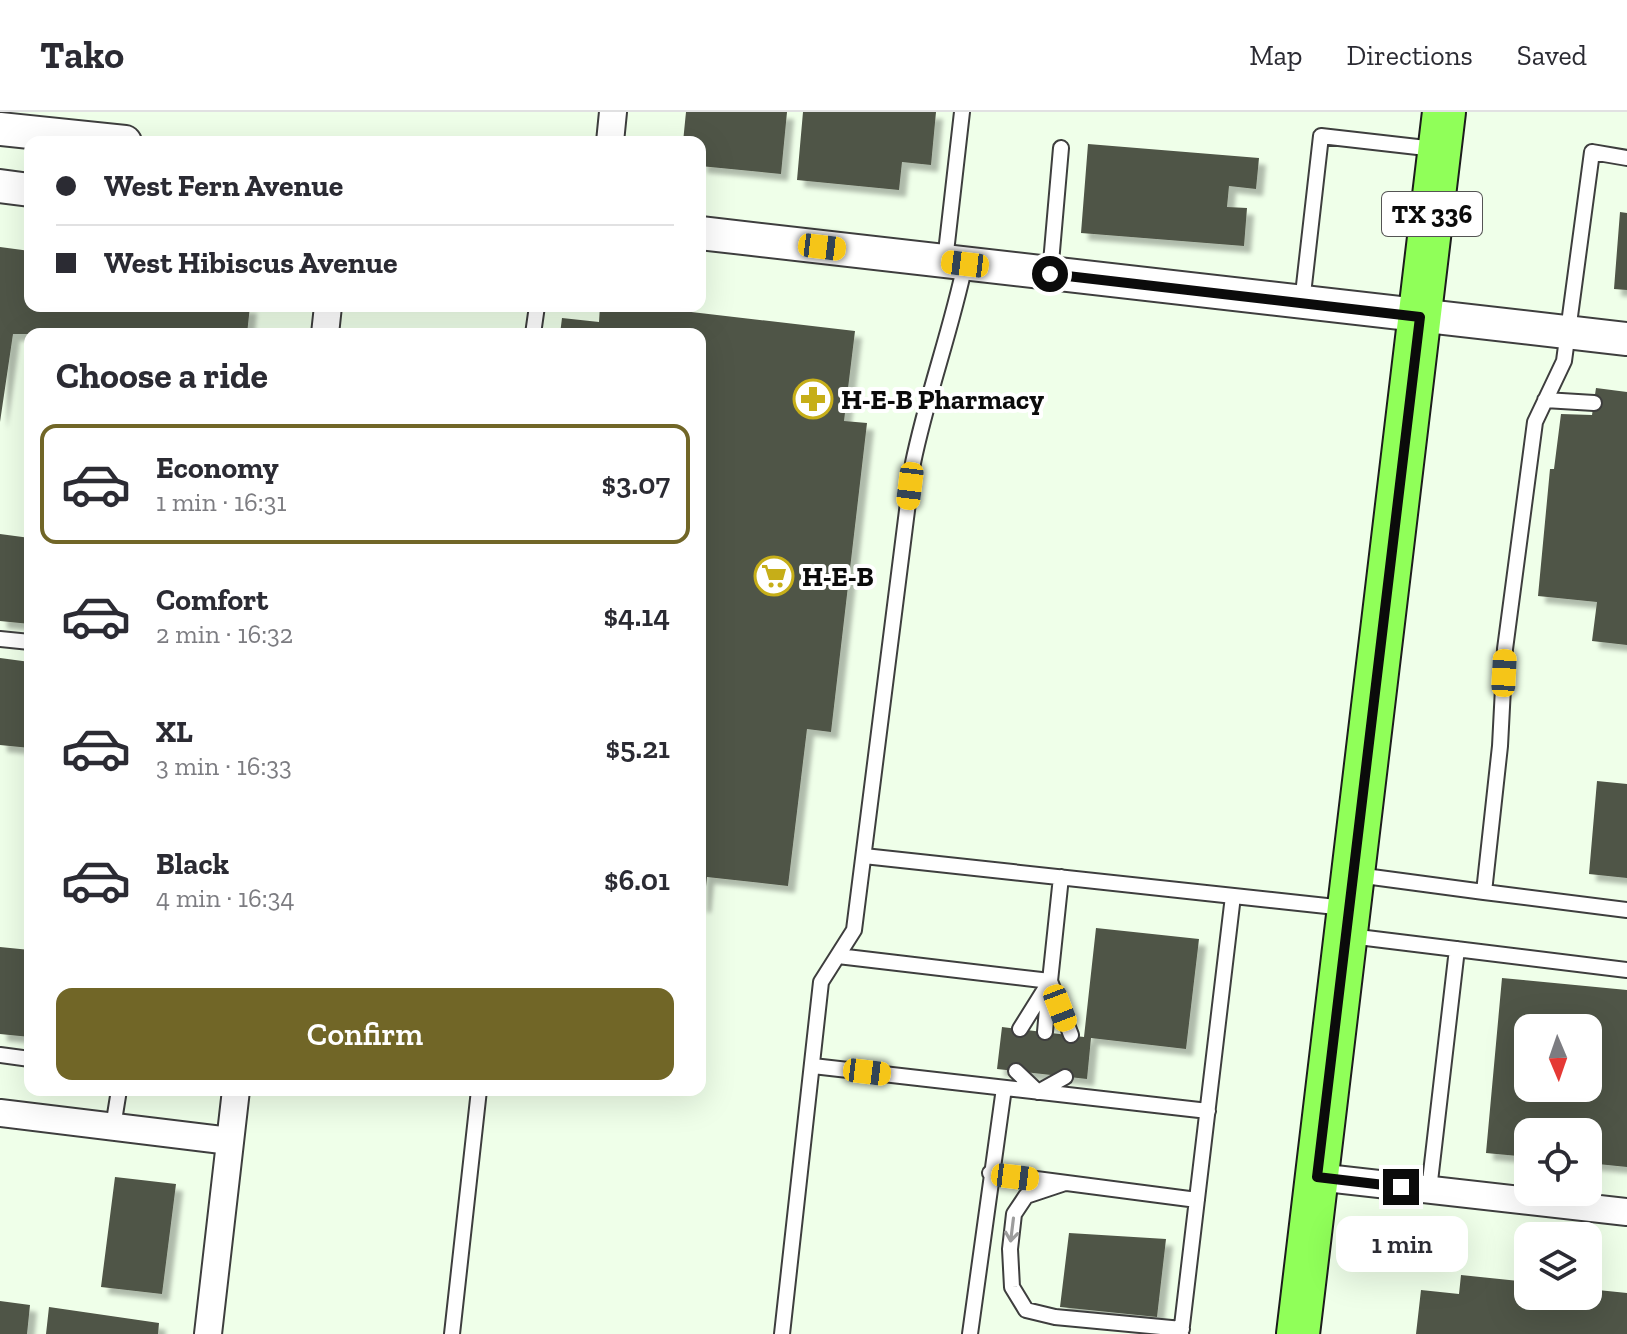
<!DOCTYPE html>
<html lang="en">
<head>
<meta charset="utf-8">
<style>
	body { margin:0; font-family:"Zilla Slab",serif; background:#f7f7f7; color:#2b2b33; height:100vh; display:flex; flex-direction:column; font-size:30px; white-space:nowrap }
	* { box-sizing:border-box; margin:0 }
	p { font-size:26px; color:#7c7c81 }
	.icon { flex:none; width:44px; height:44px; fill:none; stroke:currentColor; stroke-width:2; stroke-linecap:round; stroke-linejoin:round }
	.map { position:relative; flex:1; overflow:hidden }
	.sheet { position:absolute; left:24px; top:216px; width:682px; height:768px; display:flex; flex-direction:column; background:#fff; border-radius:16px; box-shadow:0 8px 32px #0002 }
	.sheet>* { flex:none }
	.top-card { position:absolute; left:24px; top:24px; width:682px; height:176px; border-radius:16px; box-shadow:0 8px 32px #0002; display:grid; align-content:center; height:176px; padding:0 32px; background:#fff }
	.needle { width:52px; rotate:178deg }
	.controls { position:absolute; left:1514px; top:902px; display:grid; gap:16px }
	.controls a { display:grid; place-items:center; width:88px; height:88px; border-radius:16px; background:#fff; box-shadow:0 8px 32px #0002; font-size:40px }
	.end { position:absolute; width:36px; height:36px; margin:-18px; border:10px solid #0b0b0b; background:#fff; box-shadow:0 0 0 4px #fff }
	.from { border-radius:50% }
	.bubble { position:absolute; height:56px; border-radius:16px; background:#fff; box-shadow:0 8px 32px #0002; font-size:26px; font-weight:600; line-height:56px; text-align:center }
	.car { position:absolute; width:24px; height:48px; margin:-24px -12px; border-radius:10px; box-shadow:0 0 6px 2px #0007; background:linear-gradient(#f5c518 24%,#345 0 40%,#f5c518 0 76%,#345 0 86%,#f5c518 0) }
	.top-card b { display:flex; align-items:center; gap:28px; height:76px; font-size:30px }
	.top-card b+b { border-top:2px solid #e1e1e2 }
	.top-card i { width:20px; height:20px; background:#2b2b33 }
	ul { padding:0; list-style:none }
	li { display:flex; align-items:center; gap:24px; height:120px; margin:0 16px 12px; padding:0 16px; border:4px solid transparent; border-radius:16px }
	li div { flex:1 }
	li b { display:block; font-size:30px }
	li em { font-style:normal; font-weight:600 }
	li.selected { border-color:#716627 }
	li>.icon { width:72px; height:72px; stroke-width:1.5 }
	h2 { padding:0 32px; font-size:36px; line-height:96px }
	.cta { display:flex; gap:16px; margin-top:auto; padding:16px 32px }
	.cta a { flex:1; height:92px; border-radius:16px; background:#716627; color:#fff; font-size:32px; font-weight:600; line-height:92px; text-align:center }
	header { display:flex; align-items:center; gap:48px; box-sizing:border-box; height:112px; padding:0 40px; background:#fff; border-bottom:2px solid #e1e1e2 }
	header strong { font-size:38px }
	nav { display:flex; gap:44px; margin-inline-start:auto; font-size:28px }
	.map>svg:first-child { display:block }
	.building { fill:#505447; fill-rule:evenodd; filter:url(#shadow) }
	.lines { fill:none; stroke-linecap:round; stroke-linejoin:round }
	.service-casing { stroke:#3e3e3e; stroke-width:18 }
	.minor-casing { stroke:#3e3e3e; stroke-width:30 }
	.tertiary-casing { stroke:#3e3e3e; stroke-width:36 }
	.primary-casing { stroke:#1c1c1c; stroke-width:46 }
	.service { stroke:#fff; stroke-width:14 }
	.minor { stroke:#fff; stroke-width:26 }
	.tertiary { stroke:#fff; stroke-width:32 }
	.primary { stroke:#90ff59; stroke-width:42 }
	.oneway { stroke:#9d9d9d }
	.route { stroke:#0b0b0b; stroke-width:10 }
	.labels { text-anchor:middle; stroke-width:8; stroke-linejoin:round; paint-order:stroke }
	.shield { fill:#fff; stroke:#545454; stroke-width:2 }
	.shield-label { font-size:26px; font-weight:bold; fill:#0b0b0b }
	.poi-label { font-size:28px; font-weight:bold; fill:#0b0b0b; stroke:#fff; text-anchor:start }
</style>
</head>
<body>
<header>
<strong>Tako</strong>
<nav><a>Map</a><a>Directions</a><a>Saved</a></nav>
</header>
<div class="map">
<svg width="1627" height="1222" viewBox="0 0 1627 1222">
	<defs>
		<filter id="shadow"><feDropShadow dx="7" dy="7" stdDeviation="2" flood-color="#0004"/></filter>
	</defs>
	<rect width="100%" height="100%" fill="#efffe9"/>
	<path class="building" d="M686,0H787L781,62L700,54V30H683Z
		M803,0H936L931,53L902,50L899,78L797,68Z
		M1088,32L1259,46L1256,77L1229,74L1227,95L1247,96L1244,134L1081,121Z
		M1620,100L1627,101V178L1614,177Z
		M0,135L30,139V194H250L247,222H13L0,310Z
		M600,194H640L855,219L844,309L867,311L831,620L807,617L788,774L707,765L704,794L700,793V222H560L562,206L599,210Z
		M1596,276L1627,280V533L1592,529L1597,490L1538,484L1550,357H1554L1561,302L1592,303Z
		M0,422L30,426V512L0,509Z
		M0,546L30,550V636L0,633Z
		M1597,669L1627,672V766L1589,762Z
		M1096,816L1199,827L1186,937L1091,926L1087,967L997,957L1002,915L1084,925Z
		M0,835L30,838V925L0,922Z
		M1502,866L1627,878V1055L1588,1051V1020H1528V1045L1486,1041ZM1528,916H1588V976H1528Z
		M115,1065L176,1072L162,1182L101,1175Z
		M1069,1121L1166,1127L1157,1205L1060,1195Z
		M1461,1163L1528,1170V1184H1588V1177L1627,1181V1222H1416L1421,1178L1459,1182Z
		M0,1189L30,1193L27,1222H0Z
		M49,1195L159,1211L158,1222H46Z"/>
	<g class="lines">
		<defs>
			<path id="service" d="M945,149L962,0
				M1050,162L1061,36
				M1302,191L1321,24L1435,37
				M533,222L537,194
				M1545,288L1594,291
				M0,527L30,530
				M864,744L1345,796
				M1357,763L1484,780L1500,634L1505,537L1535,310L1564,249L1592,40L1627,46
				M1061,765L1050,869L1071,923
				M1484,780L1627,798
				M1350,824L1627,858
				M838,844L1050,869
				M1020,917L1050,869
				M1045,920L1049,874
				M0,943L30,947
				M813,954L1208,999
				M1016,959L1037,979
				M1038,980L1065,965
				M113,1015L119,978
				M990,1061L1197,1088
				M1065,1071L1026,1084L1014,1102L1010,1137L1012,1175L1026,1198L1055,1205L1182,1217
				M1429,1078L1457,837
				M452,1222L479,978
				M782,1222L821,870L854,818L913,351C927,283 951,219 965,152
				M970,1222L1004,976
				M1181,1222L1233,784"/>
			<path id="minor" d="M610,30L613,0
				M325,222L328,194
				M0,1001L230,1029
				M1317,1065L1627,1100
				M208,1222L236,978"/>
			<path id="tertiary" d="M0,17L125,30
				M0,74L30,78
				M700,121L1627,227"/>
			<path id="primary" d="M1298,1222L1444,0"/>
		</defs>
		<use href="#service" class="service-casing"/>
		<use href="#minor" class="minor-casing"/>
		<use href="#tertiary" class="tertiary-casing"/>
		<use href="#primary" class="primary-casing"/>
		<use href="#service" class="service"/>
		<use href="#minor" class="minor"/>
		<use href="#tertiary" class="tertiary"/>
		<use href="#primary" class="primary"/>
	</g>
	<defs><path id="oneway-shaft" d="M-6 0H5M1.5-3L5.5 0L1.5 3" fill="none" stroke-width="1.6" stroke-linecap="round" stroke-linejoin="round" transform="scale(2)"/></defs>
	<use class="oneway" href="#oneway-shaft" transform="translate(1012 1118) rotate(97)"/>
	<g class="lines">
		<path class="route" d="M1050,162L1420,205L1317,1065L1401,1075"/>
	</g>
	<defs>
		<symbol id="pharmacy-ring" viewBox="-11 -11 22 22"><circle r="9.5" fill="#fff" stroke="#c6ae18" stroke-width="1.5"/><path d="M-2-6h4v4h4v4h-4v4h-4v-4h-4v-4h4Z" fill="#c6ae18"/></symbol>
		<symbol id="supermarket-ring" viewBox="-11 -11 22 22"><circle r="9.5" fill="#fff" stroke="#c6ae18" stroke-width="1.5"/><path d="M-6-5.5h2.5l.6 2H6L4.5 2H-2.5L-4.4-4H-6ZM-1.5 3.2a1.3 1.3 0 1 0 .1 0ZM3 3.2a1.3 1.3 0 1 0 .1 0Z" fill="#c6ae18"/></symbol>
	</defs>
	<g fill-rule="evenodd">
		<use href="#pharmacy-ring" x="791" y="265" width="44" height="44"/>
		<use href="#supermarket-ring" x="752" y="442" width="44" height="44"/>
	</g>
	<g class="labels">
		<rect class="shield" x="1382" y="80" width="100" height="44" rx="6"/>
		<g class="shield-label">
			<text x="1432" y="111">TX 336</text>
		</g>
		<g class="poi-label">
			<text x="841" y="297">H-E-B Pharmacy</text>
			<text x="802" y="474">H-E-B</text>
		</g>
	</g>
</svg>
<div class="controls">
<a><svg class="needle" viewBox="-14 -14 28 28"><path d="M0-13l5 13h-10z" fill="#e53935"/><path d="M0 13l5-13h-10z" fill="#7c7c81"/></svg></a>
<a><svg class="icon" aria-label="locate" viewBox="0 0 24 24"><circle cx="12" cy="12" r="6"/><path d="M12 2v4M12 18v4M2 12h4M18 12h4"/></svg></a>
<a><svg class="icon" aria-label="layers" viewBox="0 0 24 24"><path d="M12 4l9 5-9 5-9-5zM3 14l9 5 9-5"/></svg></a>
</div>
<i class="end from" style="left:1050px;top:162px"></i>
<i class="end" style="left:1401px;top:1075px"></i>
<div class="bubble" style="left:1336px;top:1104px;width:132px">1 min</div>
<i class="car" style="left:822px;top:135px;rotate:97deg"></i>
<i class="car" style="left:965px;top:152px;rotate:277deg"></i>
<i class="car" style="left:910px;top:374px;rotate:187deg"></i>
<i class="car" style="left:1504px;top:561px;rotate:3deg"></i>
<i class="car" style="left:1060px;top:896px;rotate:159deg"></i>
<i class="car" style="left:867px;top:960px;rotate:97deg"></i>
<i class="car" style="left:1015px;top:1065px;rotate:97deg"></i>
<div class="top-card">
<b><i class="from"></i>West Fern Avenue</b>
<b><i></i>West Hibiscus Avenue</b>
</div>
<section class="sheet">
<h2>Choose a ride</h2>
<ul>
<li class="selected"><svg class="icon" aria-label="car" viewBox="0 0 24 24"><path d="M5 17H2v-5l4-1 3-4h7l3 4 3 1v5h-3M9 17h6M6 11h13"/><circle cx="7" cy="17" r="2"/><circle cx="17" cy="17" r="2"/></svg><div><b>Economy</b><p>1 min · 16:31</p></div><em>$3.07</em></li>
<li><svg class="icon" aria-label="car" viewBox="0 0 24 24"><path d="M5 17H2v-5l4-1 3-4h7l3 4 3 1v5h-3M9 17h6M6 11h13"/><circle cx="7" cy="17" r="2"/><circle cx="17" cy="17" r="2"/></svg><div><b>Comfort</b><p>2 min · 16:32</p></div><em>$4.14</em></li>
<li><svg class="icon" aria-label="car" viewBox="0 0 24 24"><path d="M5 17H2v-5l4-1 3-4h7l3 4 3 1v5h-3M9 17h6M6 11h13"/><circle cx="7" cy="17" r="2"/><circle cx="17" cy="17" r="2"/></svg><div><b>XL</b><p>3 min · 16:33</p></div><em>$5.21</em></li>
<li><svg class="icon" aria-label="car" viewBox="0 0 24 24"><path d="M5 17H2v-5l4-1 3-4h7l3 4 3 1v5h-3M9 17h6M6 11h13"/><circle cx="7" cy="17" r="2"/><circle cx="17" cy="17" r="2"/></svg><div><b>Black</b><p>4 min · 16:34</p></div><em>$6.01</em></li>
</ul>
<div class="cta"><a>Confirm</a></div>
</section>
</div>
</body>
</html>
